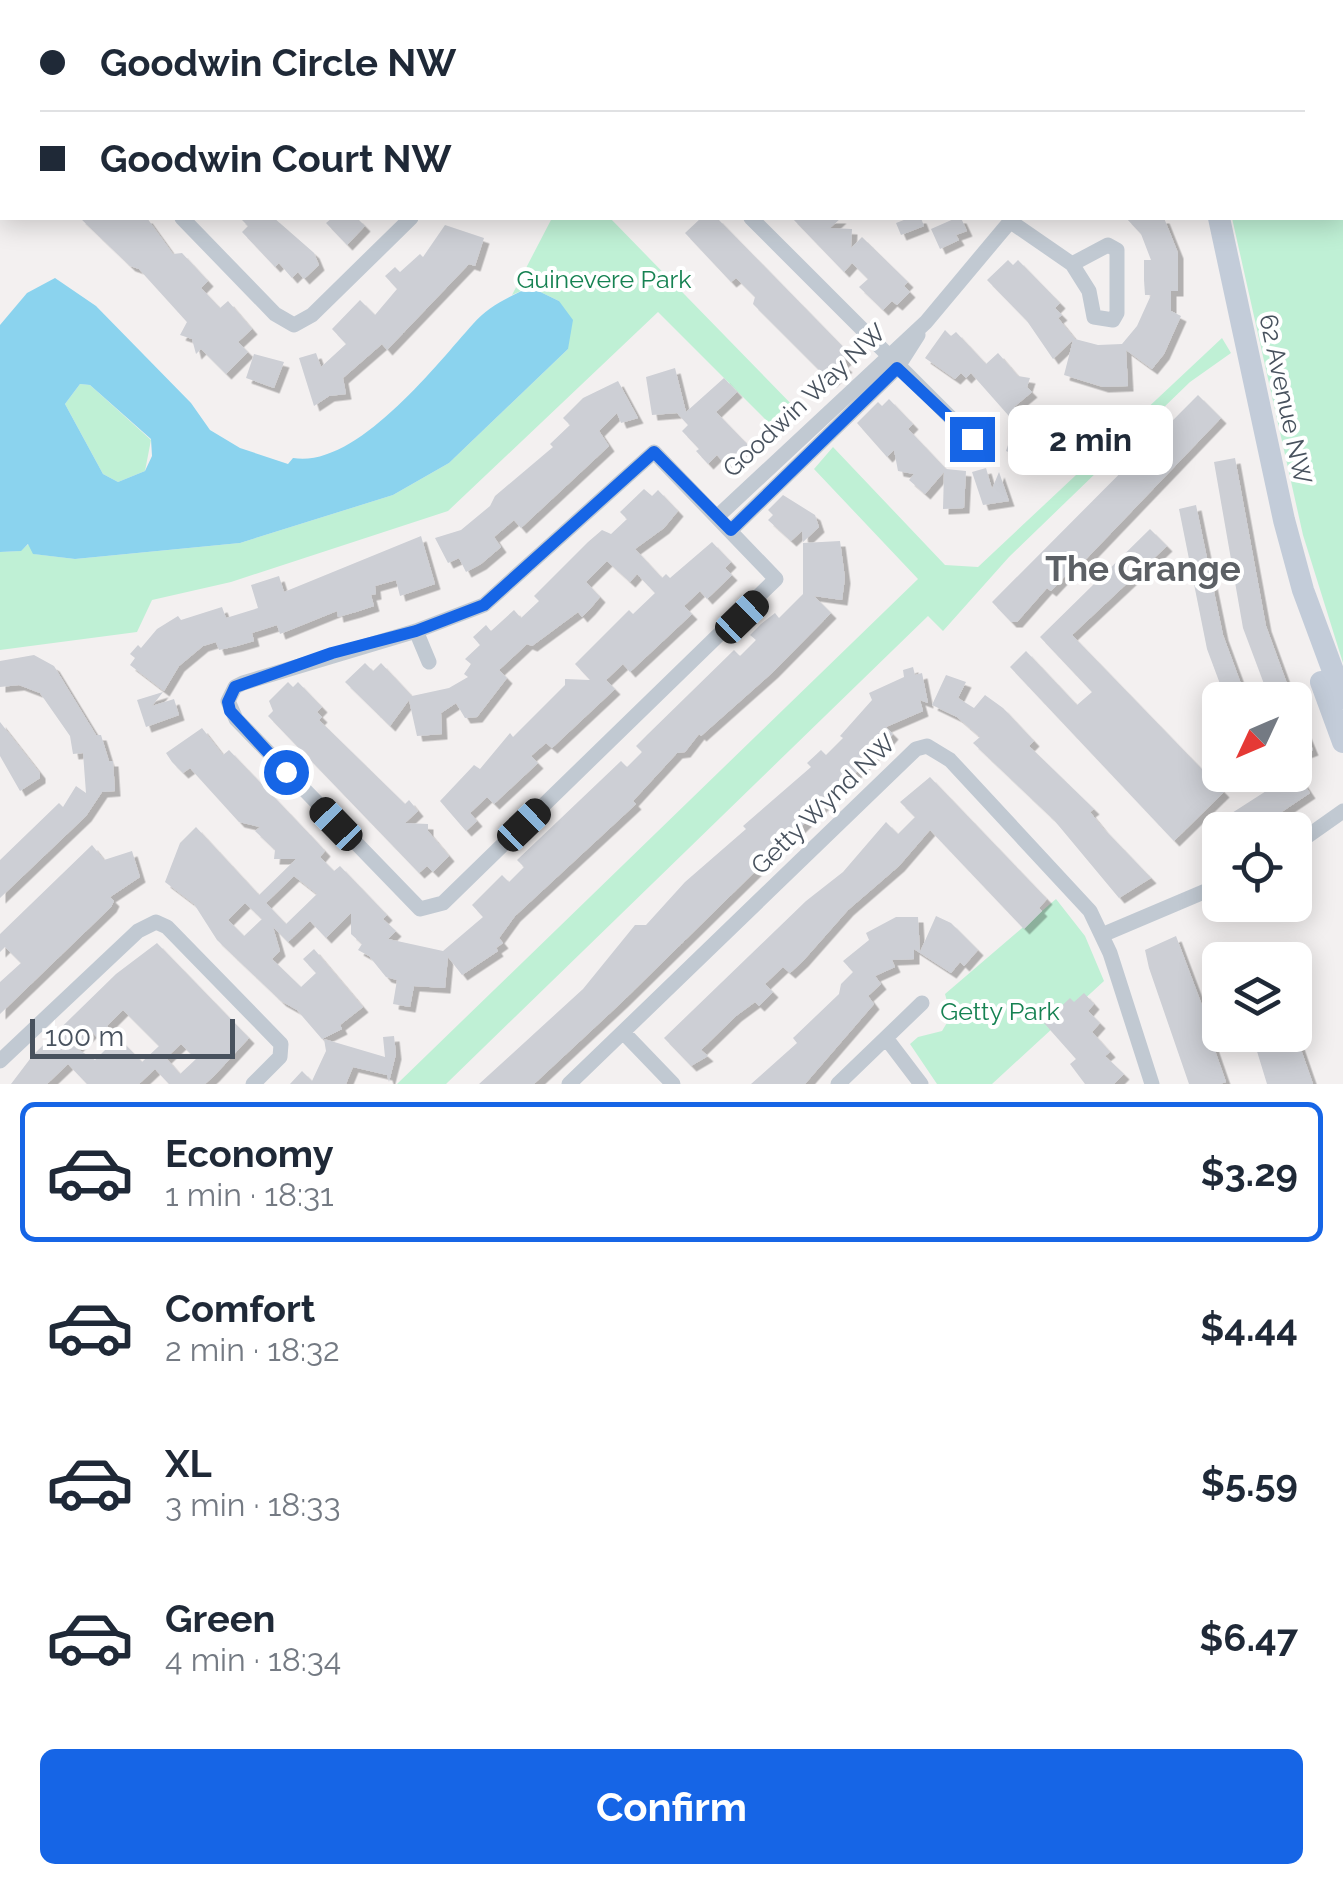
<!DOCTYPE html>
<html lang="en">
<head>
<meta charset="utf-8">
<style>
	body { margin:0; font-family:Raleway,sans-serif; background:#f2f2f3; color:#1f2937; height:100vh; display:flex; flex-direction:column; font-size:38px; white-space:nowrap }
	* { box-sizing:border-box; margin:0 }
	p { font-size:32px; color:#747a83 }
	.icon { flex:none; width:55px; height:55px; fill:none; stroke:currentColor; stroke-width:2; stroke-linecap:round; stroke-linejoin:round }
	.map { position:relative; height:1084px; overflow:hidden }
	.side { display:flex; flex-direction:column; background:#fff; flex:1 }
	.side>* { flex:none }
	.hud { position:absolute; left:0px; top:0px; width:1345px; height:220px; box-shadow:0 5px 25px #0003; display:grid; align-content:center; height:220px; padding:0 40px; background:#fff }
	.needle { width:65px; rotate:226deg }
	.controls { position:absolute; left:1202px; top:682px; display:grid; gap:20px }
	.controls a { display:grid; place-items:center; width:110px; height:110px; border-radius:15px; background:#fff; box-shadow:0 5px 25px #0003; font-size:50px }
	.scale { position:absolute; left:30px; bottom:25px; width:205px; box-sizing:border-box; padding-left:10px; border:5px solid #48525e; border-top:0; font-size:28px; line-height:35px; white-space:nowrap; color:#48525e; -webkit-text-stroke:8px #fff; paint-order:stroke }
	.end { position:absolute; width:45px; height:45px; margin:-22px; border:12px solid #1665e6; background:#fff; box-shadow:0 0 0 5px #fff }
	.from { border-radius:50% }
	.bubble { position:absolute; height:70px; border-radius:15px; background:#fff; box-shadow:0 5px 25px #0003; font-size:32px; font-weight:700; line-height:70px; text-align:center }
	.car { position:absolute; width:30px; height:60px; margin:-30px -15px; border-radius:12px; box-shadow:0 0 8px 2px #0007; background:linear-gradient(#222 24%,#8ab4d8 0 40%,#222 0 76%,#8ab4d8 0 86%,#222 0) }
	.hud b { display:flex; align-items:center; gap:35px; height:95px; font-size:38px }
	.hud b+b { border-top:2px solid #e0e1e3 }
	.hud i { width:25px; height:25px; background:#1f2937 }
	ul { padding:18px 0 0; list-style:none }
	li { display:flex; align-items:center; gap:30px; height:140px; margin:0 20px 15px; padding:0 20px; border:5px solid transparent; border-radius:15px }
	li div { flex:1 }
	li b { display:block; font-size:38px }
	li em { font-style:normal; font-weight:700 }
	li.current { border-color:#1665e6 }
	li>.icon { width:90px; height:90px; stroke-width:1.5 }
	.action { display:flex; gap:20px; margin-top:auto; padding:20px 40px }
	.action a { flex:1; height:115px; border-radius:15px; background:#1665e6; color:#fff; font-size:40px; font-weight:700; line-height:115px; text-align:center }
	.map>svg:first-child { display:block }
	.green { fill:#bff0d5 }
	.water { fill:#8bd3ee; fill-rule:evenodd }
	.building { fill:#cdcfd5; fill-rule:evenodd; filter:url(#shadow) }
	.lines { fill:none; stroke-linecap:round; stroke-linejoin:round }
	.street { stroke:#c1c9d2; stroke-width:15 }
	.secondary { stroke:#c3ccd9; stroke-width:22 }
	.route { stroke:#1665e6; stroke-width:12 }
	.labels { text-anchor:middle; stroke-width:8; stroke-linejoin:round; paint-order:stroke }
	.park-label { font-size:25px; fill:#168252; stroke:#fff }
	.street-label { font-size:25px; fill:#48525e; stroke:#fff }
	.district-label { font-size:35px; font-weight:bold; fill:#5c6065; stroke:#fff }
</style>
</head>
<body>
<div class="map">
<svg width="1343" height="1084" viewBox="0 0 1343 1084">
	<defs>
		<filter id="shadow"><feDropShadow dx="5.5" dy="5.5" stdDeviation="0" flood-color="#0004"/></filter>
	</defs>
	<rect width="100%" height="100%" fill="#f3f0f0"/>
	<path class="green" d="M1183,0H1343V663L1303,535L1232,218H1342V2Z
		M552,218H610L799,412L777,431L658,312L448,511L231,582L152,600L137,632L0,650V552L20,551L29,544L34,554L75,559L240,543L393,495L449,463L568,349L559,301L530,287L512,295Z
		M1222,338L1231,353L1190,382L1009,557L943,631L928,616L446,1084H397L918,579L814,469L833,447L945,565L978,567Z
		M80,384L90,385L151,440L145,471L118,482L103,474L65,404Z
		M1056,899L1085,936L1104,981L992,1084H937L910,1044L918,1037L942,1031L951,1016L945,994Z"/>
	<path class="water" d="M55,278L96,306L191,403L210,430L240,448L288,464L293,458C356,469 436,365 473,324C488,306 509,297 530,287L559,301L573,320L568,349L449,463L393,495L240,543L75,559L33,554L28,544L21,551L0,552V325L27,293ZM80,384L90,385L151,439L152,456L145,471L118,482L103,474L65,404Z"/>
	<path class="building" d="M80,218H147L173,254L182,253L208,281L201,288L220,308L228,301L252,329L238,342L248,352L226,374L201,349L196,354L192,339L180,335L187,322L139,269L130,266Z
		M240,218H274L314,253L319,265L304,279L298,272L292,278L279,263L275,267L242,232L248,226Z
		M332,218H357L365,226L347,245L326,223Z
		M701,218H717L851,355L842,363L847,367L831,382L753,304L755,297L736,278L731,282L685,233Z
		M792,218H841L830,228L852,229L851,248L862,237L908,282L904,286L910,292L897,305L892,301L883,310L859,287L868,279L852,263L844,272Z
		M909,218H921L924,226L901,235L896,223Z
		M956,218H961L967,231L956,235L959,240L940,249L931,229Z
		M1126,218H1164L1178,253V291H1171V311L1181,316L1164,354L1152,369L1126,350L1128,386L1103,387L1064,375L1073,340L1053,359L1027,321L987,280L1008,260L1013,265L1018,260L1060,303L1055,308L1062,315L1058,318L1075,339L1098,345L1122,344L1137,326L1151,295H1145L1144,280V260H1151L1141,234Z
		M445,225L484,238L475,266L469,264L387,350L382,344L343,378L346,394L329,396L314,406L299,358L316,353L321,367L346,344L332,329L360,300L375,315L397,289L385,276L395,267L400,272L420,254L423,257Z
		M945,330L951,336L956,332L986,364L998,353L1018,376L1030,378L1027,387L1032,392L1014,407L1042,409L1041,447L1048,450L1042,466L1006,451L1012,433H1008L1009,416L971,373L966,378L961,373L955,379L925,358Z
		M254,354L284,362L274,388L246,378Z
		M675,368L686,412L724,378L737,392L716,412L748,445L725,464L717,455L708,464L696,451L699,449L682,431L688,425L677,413L652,415L646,377Z
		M618,381L638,418L621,423L617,413L599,431L609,446L521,528L514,520L494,537L501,547L481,564L466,572L459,558L448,563L435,538L461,530L490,506L495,496L553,447L550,444L570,425L563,418L583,398Z
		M1198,395L1221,418L1070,576L1067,574L1051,591L1047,588L1017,622H1011L992,602Z
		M889,399L913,424L908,429L946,469L966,471L964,508L943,509L944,472L925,494L909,480L914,474L898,471L894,450L887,457L857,423L878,402L882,406Z
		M1235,458L1266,626L1293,700H1270L1243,628L1214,462Z
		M986,468L992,489L999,472L1009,501L983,505L972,472Z
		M644,489L652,496L658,490L678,511L664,528L635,549L662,578L666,574L670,578L712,542L731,562L725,568L732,575L707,599L700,591L684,606L692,614L630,672L623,664L606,680L615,689L552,748L546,743L531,756L538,763L494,804L487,797L470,813L477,821L466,831L440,801L474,765L480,769L510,733L513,737L565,685V679L590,680L575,664L629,610L633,614L655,593L637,574L630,582L607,561L586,582L600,597L590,609L582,617L578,612L532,646L527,644L499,670L507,678L477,717L465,718L456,703L441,713L442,734L417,736L409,700L390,726L345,682L365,663L373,671L381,663L412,696L449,688L468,677L464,674L471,664L465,659L480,645L473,637L486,625L491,631L514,610L521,618L539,601L534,596L588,542L602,530L611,534L627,519L620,512Z
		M783,495L815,515L819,527L803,542L802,531L791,541L768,520L773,515L768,510Z
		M1196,505L1223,635L1247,700H1226L1207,649L1179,509Z
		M1150,529L1167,546L1072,635L1224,792L1174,841L1010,667L1026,651L1077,705L1092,692L1040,637Z
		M421,536L435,584L400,596L396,580L375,586L376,594L371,595L374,606L356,612L338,617L337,611L280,634L277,625L252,633L254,641L237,646L219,650L216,642L203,646L179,666L164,691L130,665L135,658L130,654L138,645L141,648L157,629L178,616L181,620L222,607L226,618L258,608L251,585L279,576L284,592Z
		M840,541L845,578L842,600L814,596L831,613L773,672L701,736L699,734L685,752L677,753L633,801L636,804L515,916L499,938L503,943L496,948L498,951L462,975L448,957L445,988L414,986L410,1007L393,1004L397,980L386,977L369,956L358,950L362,944L351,934V913L326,938L310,921L288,942L273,927L280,951L272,959L301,987L316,973L303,959L314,949L363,1007L340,1025L342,1029L322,1039L297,1010L281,1001L217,940L194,904L165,882L180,843L196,827L259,895L296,859H274L275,850L255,831L260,827L239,822L190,768L183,773L172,762L166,753L202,728L223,755L229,750L313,838L325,851L320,857L334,871L340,866L387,915L383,919L396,931L388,939L443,951L483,917L472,905L502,875L509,882L524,867L517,860L621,761L627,767L642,752L636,746L647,735L734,650L740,656L756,640L750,635L761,624L775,613L779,618L803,594V543ZM294,876L317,894L286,924L266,903ZM245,903L262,919L244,936L228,920Z
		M34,655L54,666L96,735H101L109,761H113L115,791L102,792L86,816L0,898V860L59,803L63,807L76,786L86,793L83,753L73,754L70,736L40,693L19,685L0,687V661Z
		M913,667L915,675L922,673L928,703L920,700L923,711L886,727L893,734L881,748L622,1002L534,1084H479L583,989L635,925H646L685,882L746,829L743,826L811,767L807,763L821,750L826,755L843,738L840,736L872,700L869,693L904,677L903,670Z
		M946,675L966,682L958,698L974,708L985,695L1003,708L1034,741L1029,746L1094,809L1090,812L1103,828L1151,878L1119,898L1054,820L973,743L980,737L957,717L932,705Z
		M288,682L293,687L298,682L322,707L317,712L322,717L319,720L405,804L409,800L418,811L405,823L428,824V831L449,856L433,872L427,866L419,873L268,716L273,711L269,701Z
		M163,692L152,706L174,699L179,715L146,727L137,700Z
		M1295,706L1313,750L1295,757Z
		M0,722L40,773V778L20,791L0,756Z
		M1296,772L1310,793L1255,830H1227L1221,820Z
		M930,777L1047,899L1039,908L1042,911L1024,929L930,830L899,866L848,910L803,961L790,973L783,967L765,984L773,992L759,1006L755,1002L736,1016L701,1050L708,1056L691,1066L664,1038L806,901L843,872L886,822L898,834L915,817L900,802Z
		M92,845L104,860L132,851L140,877L110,897L114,901L111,907L0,1014V982L21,963L5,947L0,952V934Z
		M936,916L951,923L978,950L964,966L960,962L951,973L914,949V959L892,960L895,967L875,976L881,984L868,996L874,1004L805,1084H751L797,1043L793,1038L839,994L841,984L853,972L843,961L869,940L866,933L896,917H918L920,952Z
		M1176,936L1214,1037L1211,1039L1226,1082L1220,1084H1189L1149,968L1145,950Z
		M157,943L249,1038L214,1076L205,1084H169L155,1069L139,1084H87L68,1064L47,1084H11L33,1055L116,974ZM123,1010L159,1046L142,1062L107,1026ZM92,1032L107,1048L95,1060L76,1048ZM181,1044L196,1059L180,1074L166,1058Z
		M1084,993L1094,1004L1088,1011L1100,1023L1092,1032L1110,1052L1105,1056L1124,1074L1114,1084H1085L1070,1064L1076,1059L1044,1023L1070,998L1074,1002Z
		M1252,1035H1296L1313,1084H1267Z
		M394,1036L396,1054L389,1082L387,1075L353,1067L346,1084H290L302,1071L312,1081L326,1051L324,1039L385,1057L383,1037Z"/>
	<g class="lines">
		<path class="street" d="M208,0L212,2
			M540,0L542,2
			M1039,0V2
			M106,2L107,0
			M593,2L596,0
			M971,2L977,0
			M0,26L2,27
			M0,48H2
			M182,218L275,314L294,325L312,315L411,218
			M751,218L972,439
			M1011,222L1072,264L1108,245L1117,250V313L1113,320L1094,317L1089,291L1072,264
			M654,452L776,579L443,903L420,909L236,719L228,701L235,687L243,683L416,631L484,605Z
			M718,516L926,322L1013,218
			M731,530L897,368L918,335
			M416,631L429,662
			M1295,845L1343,811
			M1102,935L1220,885
			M623,1032L673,1084
			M886,1038L921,1084
			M0,1061L138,931L156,922L167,927L281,1044L280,1057L253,1084
			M569,1084L916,749L927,746L950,760L1090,911L1110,953L1152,1084
			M838,1084L922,1003"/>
		<path class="secondary" d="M1162,0L1163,2
			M1219,218L1284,520L1303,590L1343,698
			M1321,682L1343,742"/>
	</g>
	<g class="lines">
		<path class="route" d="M286,772L230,711L228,702L235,687L332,653L416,631L484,605L654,452L731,530L897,368L972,439"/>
	</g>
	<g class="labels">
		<g class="park-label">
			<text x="604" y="288">Guinevere Park</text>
			<text x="1000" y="1020">Getty Park</text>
		</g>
		<g class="street-label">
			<text transform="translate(1286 399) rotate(78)" y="9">62 Avenue NW</text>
			<text transform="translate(804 400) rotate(-43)" y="9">Goodwin Way NW</text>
			<text transform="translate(823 804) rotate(-44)" y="9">Getty Wynd NW</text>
		</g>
		<g class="district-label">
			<text x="1143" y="581">The Grange</text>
		</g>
	</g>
</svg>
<div class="controls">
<a><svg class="needle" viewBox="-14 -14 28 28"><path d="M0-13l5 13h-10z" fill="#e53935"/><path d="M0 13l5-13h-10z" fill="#747a83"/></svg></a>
<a><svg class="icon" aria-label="locate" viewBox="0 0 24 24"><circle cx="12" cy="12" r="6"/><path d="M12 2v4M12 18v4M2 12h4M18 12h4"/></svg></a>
<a><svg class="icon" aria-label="layers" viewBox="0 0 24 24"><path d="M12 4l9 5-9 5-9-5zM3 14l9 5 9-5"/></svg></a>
</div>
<div class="scale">100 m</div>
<i class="end from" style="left:286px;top:772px"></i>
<i class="end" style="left:972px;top:439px"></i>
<div class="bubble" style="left:1008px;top:405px;width:165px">2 min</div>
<i class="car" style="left:742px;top:617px;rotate:46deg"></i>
<i class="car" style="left:336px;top:824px;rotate:316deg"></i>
<i class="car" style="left:524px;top:825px;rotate:46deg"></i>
<div class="hud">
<b><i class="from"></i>Goodwin Circle NW</b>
<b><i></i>Goodwin Court NW</b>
</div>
</div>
<section class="side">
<ul>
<li class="current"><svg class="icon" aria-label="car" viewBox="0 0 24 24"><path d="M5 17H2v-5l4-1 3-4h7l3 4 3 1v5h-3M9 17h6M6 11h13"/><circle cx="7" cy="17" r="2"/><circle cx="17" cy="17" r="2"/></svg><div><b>Economy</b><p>1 min · 18:31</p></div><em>$3.29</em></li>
<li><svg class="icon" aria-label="car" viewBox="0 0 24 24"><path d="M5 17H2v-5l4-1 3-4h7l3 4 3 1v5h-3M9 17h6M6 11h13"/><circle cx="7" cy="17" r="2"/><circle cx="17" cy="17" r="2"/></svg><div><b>Comfort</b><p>2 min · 18:32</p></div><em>$4.44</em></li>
<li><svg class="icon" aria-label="car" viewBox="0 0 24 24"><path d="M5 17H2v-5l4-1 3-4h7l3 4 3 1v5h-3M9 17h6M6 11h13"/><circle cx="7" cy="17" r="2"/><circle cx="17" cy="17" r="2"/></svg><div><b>XL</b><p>3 min · 18:33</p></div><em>$5.59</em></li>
<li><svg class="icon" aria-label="car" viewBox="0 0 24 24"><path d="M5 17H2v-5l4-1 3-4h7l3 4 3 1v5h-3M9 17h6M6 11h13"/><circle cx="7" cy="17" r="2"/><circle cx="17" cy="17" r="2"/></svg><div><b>Green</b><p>4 min · 18:34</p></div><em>$6.47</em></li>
</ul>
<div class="action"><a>Confirm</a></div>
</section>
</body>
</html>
